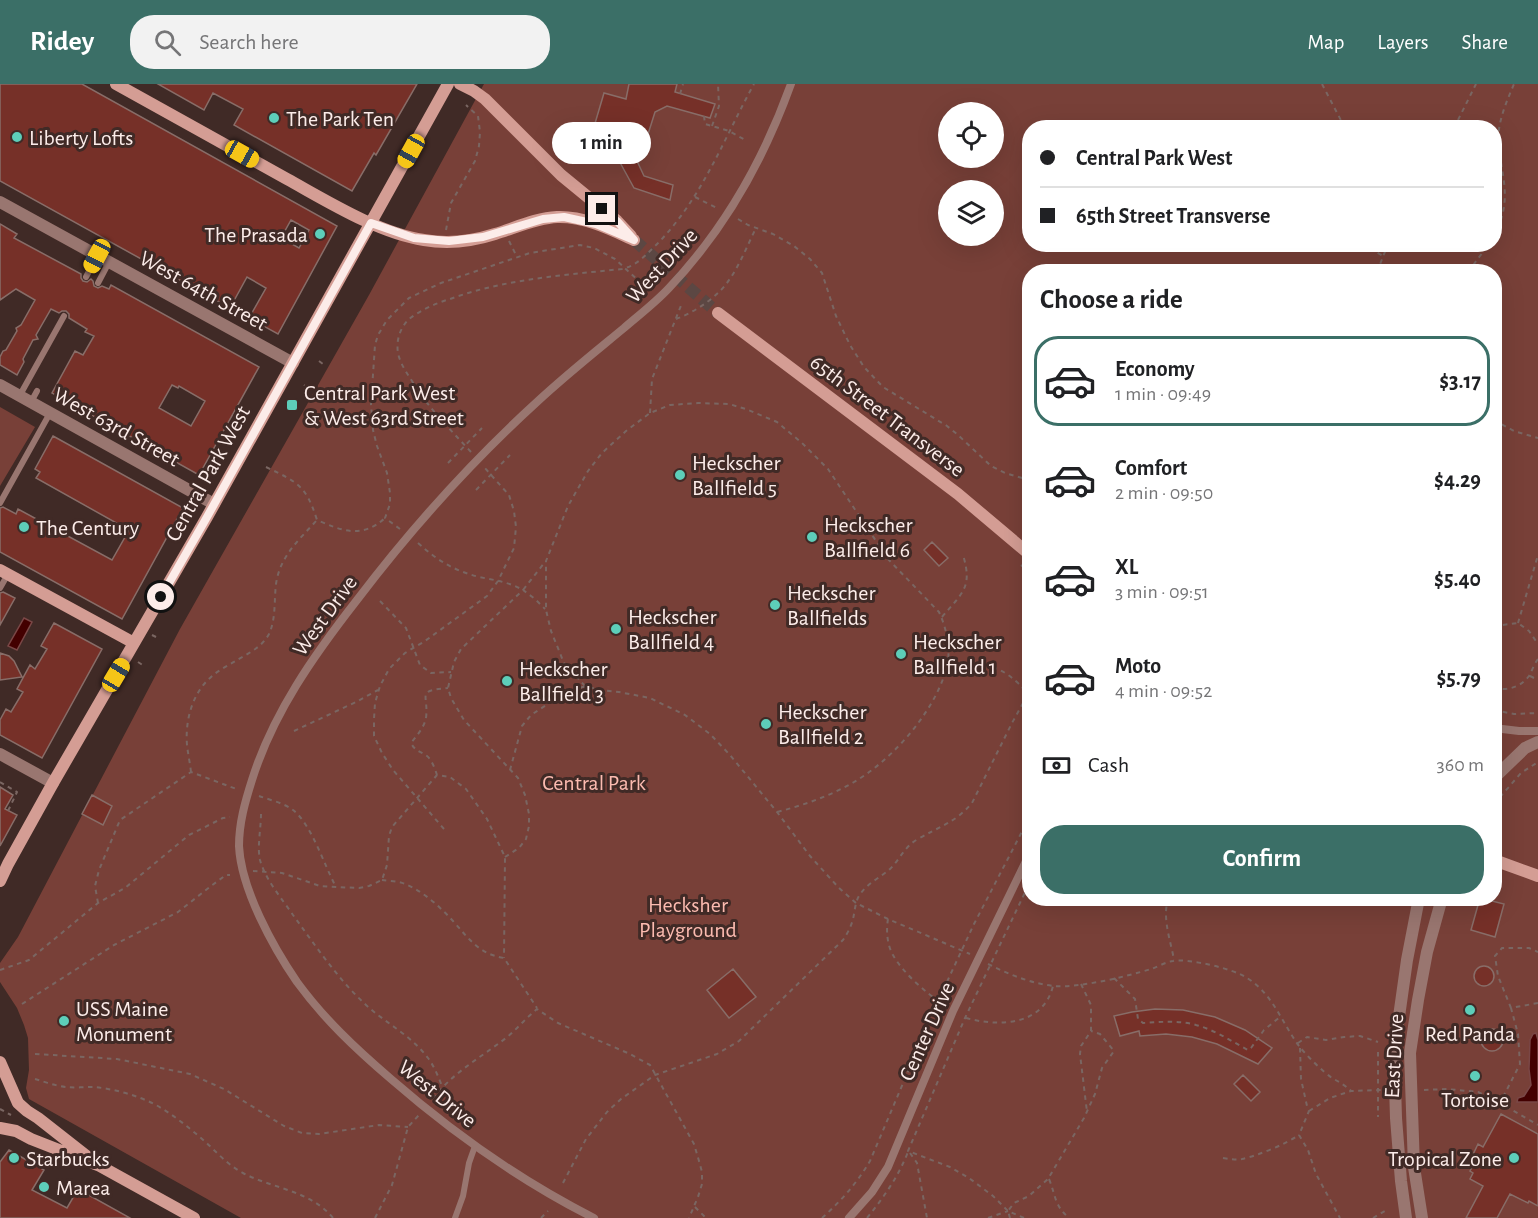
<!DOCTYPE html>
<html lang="en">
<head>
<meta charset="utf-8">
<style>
	body { margin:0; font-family:"Alegreya Sans",sans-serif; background:#f2f2f2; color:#202124; height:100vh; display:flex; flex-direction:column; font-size:22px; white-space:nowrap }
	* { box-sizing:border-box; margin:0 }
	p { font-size:20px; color:#757577 }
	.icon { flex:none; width:33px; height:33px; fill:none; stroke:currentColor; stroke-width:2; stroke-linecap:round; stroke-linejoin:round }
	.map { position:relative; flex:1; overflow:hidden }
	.details { position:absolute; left:1022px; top:180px; width:480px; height:642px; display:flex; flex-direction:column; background:#fff; border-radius:24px; box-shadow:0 6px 24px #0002 }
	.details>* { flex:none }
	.guide { position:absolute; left:1022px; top:36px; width:480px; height:132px; border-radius:24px; box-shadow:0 6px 24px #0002; display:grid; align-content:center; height:132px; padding:0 18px; background:#fff }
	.buttons { position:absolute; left:938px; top:18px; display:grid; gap:12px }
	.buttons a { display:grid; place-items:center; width:66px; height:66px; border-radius:50%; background:#fff; box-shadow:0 6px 24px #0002; font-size:30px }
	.end { position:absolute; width:27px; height:27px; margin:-14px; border:8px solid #fcece9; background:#111; box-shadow:0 0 0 3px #111 }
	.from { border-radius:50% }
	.bubble { position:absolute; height:42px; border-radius:21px; background:#fff; box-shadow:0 6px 24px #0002; font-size:20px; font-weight:700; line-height:42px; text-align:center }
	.car { position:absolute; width:18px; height:36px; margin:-18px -9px; border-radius:8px; box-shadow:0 0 4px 2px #0007; background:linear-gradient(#f5c518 24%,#345 0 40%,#f5c518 0 76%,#345 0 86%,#f5c518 0) }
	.guide b { display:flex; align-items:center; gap:21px; height:57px; font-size:22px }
	.guide b+b { border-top:2px solid #e0e0e0 }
	.guide i { width:15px; height:15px; background:#202124 }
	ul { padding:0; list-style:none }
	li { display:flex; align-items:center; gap:18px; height:90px; margin:0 12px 9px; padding:0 6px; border:3px solid transparent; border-radius:24px }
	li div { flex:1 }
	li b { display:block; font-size:22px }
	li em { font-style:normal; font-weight:700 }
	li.on { border-color:#3b6f67 }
	li>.icon { width:54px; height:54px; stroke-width:1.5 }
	h2 { padding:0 18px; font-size:27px; line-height:72px }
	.pay { display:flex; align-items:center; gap:15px; height:66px; padding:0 18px; font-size:22px }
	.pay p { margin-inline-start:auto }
	.primary-button { display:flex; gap:12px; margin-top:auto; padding:12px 18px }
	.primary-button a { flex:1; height:69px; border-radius:24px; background:#3b6f67; color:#fff; font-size:24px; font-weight:700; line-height:69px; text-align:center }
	header { display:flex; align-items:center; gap:36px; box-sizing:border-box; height:84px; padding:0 30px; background:#3b6f67; color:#fff }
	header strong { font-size:28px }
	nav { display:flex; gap:33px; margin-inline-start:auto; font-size:21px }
	.search { width:420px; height:54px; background:#f2f2f2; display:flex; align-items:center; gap:15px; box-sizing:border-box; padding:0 21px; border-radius:24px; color:#757577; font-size:22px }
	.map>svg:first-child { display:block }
	.green { fill:#784038; fill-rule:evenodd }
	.water { fill:#430000; stroke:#7a4746; stroke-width:1.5 }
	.building { fill:#763028; stroke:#886d68; stroke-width:1.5; fill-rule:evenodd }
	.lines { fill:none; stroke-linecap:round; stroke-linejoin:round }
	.secondary-tunnel { stroke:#5c4743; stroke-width:12; stroke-dasharray:12 6; stroke-linecap:butt }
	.path { stroke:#7a6662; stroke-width:2; stroke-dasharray:4.5 4.5; stroke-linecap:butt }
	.service { stroke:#997670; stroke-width:6 }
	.pedestrian { stroke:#997670; stroke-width:8 }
	.minor { stroke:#997670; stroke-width:12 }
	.secondary { stroke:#d49d94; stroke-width:12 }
	.route { stroke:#fcece9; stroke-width:8 }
	.poi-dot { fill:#5dceb9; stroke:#402a26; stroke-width:2 }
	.labels { text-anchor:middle; stroke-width:6; stroke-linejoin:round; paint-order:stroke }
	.poi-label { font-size:22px; fill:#fcece9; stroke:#402a26; text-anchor:start }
	.street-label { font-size:22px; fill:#fcece9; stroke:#402a26 }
	.park-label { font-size:22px; fill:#fcbbb0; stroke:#402a26 }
</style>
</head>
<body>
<header>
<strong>Ridey</strong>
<div class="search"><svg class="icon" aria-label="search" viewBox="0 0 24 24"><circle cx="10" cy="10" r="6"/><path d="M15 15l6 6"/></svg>Search here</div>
<nav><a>Map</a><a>Layers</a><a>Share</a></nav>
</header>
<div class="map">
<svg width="1538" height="1134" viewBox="0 0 1538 1134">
	<rect width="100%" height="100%" fill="#402a26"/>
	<path class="green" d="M484,0H1538V1134H241L29,1015L26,1004L29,986L28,954L24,941L17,924L0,898V879L18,853L180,545L369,211ZM948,28H993V74H948ZM1029,44H1494V160H1029ZM948,106H993V152H948ZM1029,188H1494V814H1029Z
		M0,323L35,343L0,402Z"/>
	<path class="water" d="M24,534L32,538L17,566L8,562Z
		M1536,949L1538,956V1018H1517L1518,1014L1524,1012L1531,1001L1529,985L1530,956L1533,950Z"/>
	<path class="building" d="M0,0H82L337,142L278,250L249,234L266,204L247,193L230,224L0,97ZM291,136L309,146L299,164L281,154Z
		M158,0H417L376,71L374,69L352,107L234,41L243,25L213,9L204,26Z
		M629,0H677L675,8L715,20L710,34L667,22L655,28L643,66L630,62L644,92L673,101L670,116L634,104L617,73L588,63L604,9L626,15Z
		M0,140L17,150L14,154L81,190V194L83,197L87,198L91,195L93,197L94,202L98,204L102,202L109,205L111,201L259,283L199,391L52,309L75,267L83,271L94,252L85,248L87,245L69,234V230L66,227H62L59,229L51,225L36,251L38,255L33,256L23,275L24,278L17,291L0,281V273L3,267L6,266L17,247L16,244L21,241L35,216L16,205L0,216ZM172,301L178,304L179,302L205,317L191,342L159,324Z
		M53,352L183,424L122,535L0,468V424L3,423L16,430L18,425L112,476L129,446L36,394L40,388L35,385Z
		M932,458L948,474L939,482L924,466Z
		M3,508L15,514L0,541V509Z
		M54,539L102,565L42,674L0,651V636L6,625L11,628L23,608L17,605L30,581L35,585L47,565L41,562Z
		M0,569L9,572L14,577L22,593L0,596Z
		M0,703L13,711L5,725L17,731L0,762Z
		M92,711L112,722L103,741L82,730Z
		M1480,814L1504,820L1495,853L1471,846Z
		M1474 892a10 10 0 1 1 20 0a10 10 0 1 1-20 0Z
		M733,885L756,913L729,934L707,906Z
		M1155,925L1183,926L1215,933L1245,946L1272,964L1258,980L1217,960L1192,953L1166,950L1140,952L1139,947L1120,952L1114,932L1132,928Z
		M1481 956a11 11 0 1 1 22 0a11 11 0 1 1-22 0Z
		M1243,991L1260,1008L1251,1017L1234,1000Z
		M1501,1030L1538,1050V1122L1529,1117L1528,1119L1510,1110L1497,1134H1466L1483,1102L1470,1095L1473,1089L1470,1087L1474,1080L1470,1077L1478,1060L1483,1063Z
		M9,1066L44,1086L32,1106L67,1124L78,1105L130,1134H0V1078Z"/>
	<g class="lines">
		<path class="secondary-tunnel" d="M634,156L718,229"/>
		<path class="path" d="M1322,0L1345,44
			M680,10L683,0
			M704,32L705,40L729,47L747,57
			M712,42L719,22L718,0
			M1454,44L1476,0
			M695,113L717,124
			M738,135L748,141L773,150L794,162L810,175L822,189L836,232L850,261L864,283L883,303L947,342L958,351L991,382L1005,389L1029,396
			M446,146L451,119L475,77L479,62L480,48L478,32L466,21
			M1494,153C1506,128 1507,112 1502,85C1501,76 1498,67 1498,58C1498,37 1506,19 1514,0
			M509,157L517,173
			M1362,160L1383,172
			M1377,188L1388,160
			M1468,188L1489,160
			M676,235C692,229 708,219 720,207C736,191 746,164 756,144
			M319,277L323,280
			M304,301L309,305
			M650,329L652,295L682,219
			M1494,336L1514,347L1538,354
			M471,368C450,345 428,324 412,297C406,288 400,279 398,269C396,256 400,244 409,235C421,226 436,219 450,215C505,195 565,191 622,185C635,182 643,174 652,165C701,118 722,58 754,0
			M448,379L482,344
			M266,383C297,398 306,401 317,436C342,447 362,455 385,434
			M476,406L510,371
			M400,445L385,434L390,420V409L387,389L377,362L373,346L371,320L375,261L378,251L387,236L409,214L441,199L509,176L530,169L580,161L594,164L615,175L641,199
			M418,459C438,477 453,486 479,493C494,496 509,498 523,506L545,478
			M1021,481L1029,488
			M380,517L406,544L420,581L431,589L451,588
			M942,533C962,509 973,504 963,471
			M1518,539L1538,471
			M1494,542L1518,539L1529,547L1538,560
			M152,551L160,555
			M138,578L144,582
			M948,579C986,579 1003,580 1028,610
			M1530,592L1538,596
			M585,602L564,579L551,547L546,526V477L568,422L588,387L602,369L626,347L650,329L670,321L698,319L729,320L746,325L777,338L802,359L828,385L888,475L939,528C946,543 950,561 948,578C948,583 945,589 943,595C928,635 890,677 854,698C830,712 804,721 777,728
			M1494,603C1506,608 1521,603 1529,592C1532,587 1534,580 1538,575
			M1494,626L1514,630L1538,629
			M294,647L356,618L378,606
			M510,686L522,642L531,631L557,614L585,602L600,606L619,608L650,614L685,631L710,650L730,671L777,728L810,772L839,804L856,819L888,835L970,870
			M191,688C190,679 188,670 187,661C185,637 192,610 210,594C218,586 228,582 237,576C249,569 262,563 269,550C276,535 274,517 276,500C280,472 299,456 317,436
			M437,691C435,685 432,676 427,672C420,667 415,667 411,659C417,651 424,644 426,634C429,610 415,607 448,604
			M0,698L17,708L8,727
			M259,712C270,716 284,719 293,726C312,741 324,781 336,803
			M1494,720L1521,689L1538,678
			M261,730C261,744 257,763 260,776C265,795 282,815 293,831C315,861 337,894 365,920C385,939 411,951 428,974C434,982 438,992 442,1002
			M444,745L393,686L382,669L374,652V635L375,619L380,602L389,585L405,569L425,557L487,512L498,497L514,464L516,443L514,427L509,411L484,383
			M505,773L519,764L526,755L529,742V730L525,711L518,694L464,636L451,614L448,604L454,578L461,565L523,506L535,515L545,525
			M253,787L282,789L320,802L336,803L359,804L369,802L382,796L387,781L389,752L392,743L437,691L450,693L466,705L487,735L505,773L504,874
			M382,796C389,797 398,797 405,800C423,807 440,823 453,837C469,855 479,870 504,874L537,924
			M1169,814C1161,831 1171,858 1174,876
			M98,819L95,802L99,786L120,736L191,688L239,706
			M888,835C886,846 887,861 893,871C903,889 926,909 943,920
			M988,880C1008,890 1030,899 1053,902C1080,904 1124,893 1151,885C1158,883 1165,878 1173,877C1187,874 1235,885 1247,894C1273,910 1282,939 1299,962C1307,972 1322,987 1332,994C1339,998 1345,1001 1351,1007
			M0,886L29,876L98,819L125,804L189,751L223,734L230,733
			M1114,894L1135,915L1138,935L1143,939C1161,938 1179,936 1196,941C1215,946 1231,957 1248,966L1251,964L1264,946L1280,933
			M1081,900L1091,921V947L1081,962L1080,970L1087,1028
			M1538,919L1511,924L1518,950L1520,980L1500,1019L1538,1041
			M22,920L114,861L178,828L211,802L226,791H230
			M1511,924L1498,892L1495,872L1502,864H1529L1538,868
			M966,934C999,943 1043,942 1053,902
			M1298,959L1307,953L1326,956L1344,953L1360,952L1378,958
			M1300,964L1301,995L1307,1022L1309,1027L1299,1051L1308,1066L1316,1090L1340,1134
			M1378,968V1033
			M35,970L117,975L190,990L224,1005L284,1042L302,1049L319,1050L379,1041L408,1043
			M35,995C45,998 56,1002 66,1003C75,1004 85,1003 94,1003C114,1005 137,1011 156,1021C172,1030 187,1042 201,1054C215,1066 226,1080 243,1089C273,1105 310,1106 333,1134
			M1424,1006L1447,1005L1478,1008L1500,1019
			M433,1015C452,989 480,974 506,954C517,945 526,934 537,925L558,939L630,970L650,981L694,1060L699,1077L702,1088V1100L698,1113L689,1134
			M0,1025L11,1031
			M1309,1027L1330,1014L1351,1007L1382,1006
			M910,1069L917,1079L927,1134
			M1223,1074C1230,1075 1236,1076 1242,1075C1257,1072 1286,1060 1299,1051
			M1049,1095C1056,1112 1054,1121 1069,1134
			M563,1099L586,1055L607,1028L621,1015L655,991L717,970L739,957L843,856C847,850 851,843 853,835C855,827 855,816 861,809C868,799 881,793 890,785C900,775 905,762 918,755C940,742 955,739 972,719L1012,639L1028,610
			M695,1123L706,1134
			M375,1134L392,1101L408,1043L419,1031
			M541,1134L548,1127
			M822,1134C841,1117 857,1099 870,1077L938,917L974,840L1029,734
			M867,1134C884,1113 898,1093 908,1068
			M988,1134L1008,1127
			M1010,1134L1008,1127L1014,1119L1029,1112L1048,1095L1084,1034L1095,1010L1102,984L1114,967L1100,950L1091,947
			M1024,1134L1008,1127L993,1112L969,1094L950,1083L908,1067L965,934L1029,800
			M1373,1134L1385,1127"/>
		<path class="service" d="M86,193L97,172
			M98,199L109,178
			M20,311L64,232
			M31,318L37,307
			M0,419L50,329
			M0,504L8,490
			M455,1134L463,1112L469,1079L475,1062"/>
		<path class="pedestrian" d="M1494,644L1519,647H1538
			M594,1134C521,1097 453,1049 391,995C356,965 324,935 297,898C273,863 241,805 239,762C239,739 245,718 252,696C273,629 314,571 357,516C411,445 472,377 538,317C566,291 595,268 624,244C639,231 655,219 669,204C724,146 764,75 791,0
			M849,1134L872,1108L888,1083L953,927L1029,771"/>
		<path class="minor" d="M0,118L293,279
			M0,301L214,420
			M0,670L53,699
			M1494,694L1525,664L1538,658
			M1406,1134L1401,1097L1396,1034L1394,968L1407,876L1419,814
			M1422,1134L1414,1083L1410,969L1418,916L1427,868L1442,814"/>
		<path class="secondary" d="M116,0C173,32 230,63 287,95C327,117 378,149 424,156C447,160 473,157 495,150C515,144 536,134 557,133C584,132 610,145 634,156
			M460,0L474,7L485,15L561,91L617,137L631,152
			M718,229L958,410L1029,470
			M0,486L134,559
			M1494,776L1538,792
			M0,797L8,780L53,699L207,433L448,0
			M0,978L18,1019L27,1027L38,1034L89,1074
			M0,1044L16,1047L31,1055L100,1082L194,1134"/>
	</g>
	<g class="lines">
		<path class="route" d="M161,513L207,433L371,139L414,154L449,157L483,153L543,135L564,133L596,140L634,156L617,137L602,125"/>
	</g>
	<g class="poi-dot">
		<circle cx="274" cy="34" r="6"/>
		<circle cx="17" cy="53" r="6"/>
		<circle cx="320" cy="150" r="6"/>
		<rect x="286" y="315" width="12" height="12" rx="3"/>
		<circle cx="680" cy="391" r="6"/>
		<circle cx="24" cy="443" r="6"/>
		<circle cx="812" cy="453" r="6"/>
		<circle cx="775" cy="521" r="6"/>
		<circle cx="616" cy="545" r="6"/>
		<circle cx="901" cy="570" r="6"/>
		<circle cx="507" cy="597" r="6"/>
		<circle cx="766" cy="640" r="6"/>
		<circle cx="1470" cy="926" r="6"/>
		<circle cx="64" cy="937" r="6"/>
		<circle cx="1475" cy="992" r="6"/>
		<circle cx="14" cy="1074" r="6"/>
		<circle cx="1514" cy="1074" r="6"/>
		<circle cx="44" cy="1103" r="6"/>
	</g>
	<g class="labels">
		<g class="poi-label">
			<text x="286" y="42">The Park Ten</text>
			<text x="29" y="61">Liberty Lofts</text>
			<text x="308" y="158" text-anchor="end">The Prasada</text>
			<text x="304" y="316">Central Park West<tspan x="304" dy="25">&amp; West 63rd Street</tspan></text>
			<text x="692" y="386">Heckscher<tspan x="692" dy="25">Ballfield 5</tspan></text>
			<text x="824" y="448">Heckscher<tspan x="824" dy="25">Ballfield 6</tspan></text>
			<text x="36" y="451">The Century</text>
			<text x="787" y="516">Heckscher<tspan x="787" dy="25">Ballfields</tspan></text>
			<text x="628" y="540">Heckscher<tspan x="628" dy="25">Ballfield 4</tspan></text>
			<text x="913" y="565">Heckscher<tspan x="913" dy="25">Ballfield 1</tspan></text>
			<text x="519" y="592">Heckscher<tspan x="519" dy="25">Ballfield 3</tspan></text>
			<text x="778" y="635">Heckscher<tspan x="778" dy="25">Ballfield 2</tspan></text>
			<text x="76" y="932">USS Maine<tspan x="76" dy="25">Monument</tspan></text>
			<text x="1470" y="957" text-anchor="middle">Red Panda</text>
			<text x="1475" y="1023" text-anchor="middle">Tortoise</text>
			<text x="26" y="1082">Starbucks</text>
			<text x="1502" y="1082" text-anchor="end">Tropical Zone</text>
			<text x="56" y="1111">Marea</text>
		</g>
		<g class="street-label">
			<text transform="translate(661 181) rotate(-47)" y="8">West Drive</text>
			<text transform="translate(204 206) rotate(29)" y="8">West 64th Street</text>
			<text transform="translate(888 331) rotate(37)" y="8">65th Street Transverse</text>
			<text transform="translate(117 342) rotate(29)" y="8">West 63rd Street</text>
			<text transform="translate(207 389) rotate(-61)" y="8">Central Park West</text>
			<text transform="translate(324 531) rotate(-54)" y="8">West Drive</text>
			<text transform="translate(926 947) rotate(-66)" y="8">Center Drive</text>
			<text transform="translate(1393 972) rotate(-87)" y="8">East Drive</text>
			<text transform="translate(438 1009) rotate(39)" y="8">West Drive</text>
		</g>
		<g class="park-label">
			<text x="594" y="706">Central Park</text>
			<text x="688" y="828">Hecksher<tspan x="688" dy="25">Playground</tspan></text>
		</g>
	</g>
</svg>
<div class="buttons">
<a><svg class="icon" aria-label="locate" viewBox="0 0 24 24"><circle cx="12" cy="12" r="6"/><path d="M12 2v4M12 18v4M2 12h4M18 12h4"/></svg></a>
<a><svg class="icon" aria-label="layers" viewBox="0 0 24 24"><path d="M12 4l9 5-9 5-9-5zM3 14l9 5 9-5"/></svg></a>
</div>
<i class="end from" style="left:161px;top:513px"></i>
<i class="end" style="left:602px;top:125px"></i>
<div class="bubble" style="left:552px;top:38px;width:99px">1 min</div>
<i class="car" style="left:411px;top:67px;rotate:209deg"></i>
<i class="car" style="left:242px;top:70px;rotate:119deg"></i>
<i class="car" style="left:97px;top:172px;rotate:208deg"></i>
<i class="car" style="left:116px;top:591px;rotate:31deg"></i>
<div class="guide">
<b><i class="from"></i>Central Park West</b>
<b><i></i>65th Street Transverse</b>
</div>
<section class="details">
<h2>Choose a ride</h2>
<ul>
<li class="on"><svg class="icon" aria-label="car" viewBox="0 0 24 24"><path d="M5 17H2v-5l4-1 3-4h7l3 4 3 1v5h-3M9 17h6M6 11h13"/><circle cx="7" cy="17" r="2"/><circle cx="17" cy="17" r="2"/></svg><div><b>Economy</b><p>1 min · 09:49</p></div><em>$3.17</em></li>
<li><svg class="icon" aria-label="car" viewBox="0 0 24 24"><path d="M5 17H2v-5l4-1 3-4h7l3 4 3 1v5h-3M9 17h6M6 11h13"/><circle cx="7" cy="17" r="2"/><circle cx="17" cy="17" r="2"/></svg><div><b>Comfort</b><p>2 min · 09:50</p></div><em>$4.29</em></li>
<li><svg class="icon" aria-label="car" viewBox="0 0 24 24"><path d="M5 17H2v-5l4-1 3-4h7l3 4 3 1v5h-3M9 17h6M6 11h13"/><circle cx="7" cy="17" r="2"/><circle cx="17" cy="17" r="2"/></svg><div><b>XL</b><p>3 min · 09:51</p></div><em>$5.40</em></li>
<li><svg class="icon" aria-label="car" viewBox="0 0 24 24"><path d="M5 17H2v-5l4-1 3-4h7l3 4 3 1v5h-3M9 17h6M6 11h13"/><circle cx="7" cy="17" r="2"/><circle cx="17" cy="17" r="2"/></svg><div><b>Moto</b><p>4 min · 09:52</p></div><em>$5.79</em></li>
</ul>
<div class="pay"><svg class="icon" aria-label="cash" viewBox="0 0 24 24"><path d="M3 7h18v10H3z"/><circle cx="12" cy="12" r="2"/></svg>Cash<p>360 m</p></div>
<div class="primary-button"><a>Confirm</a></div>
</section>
</div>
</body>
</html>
